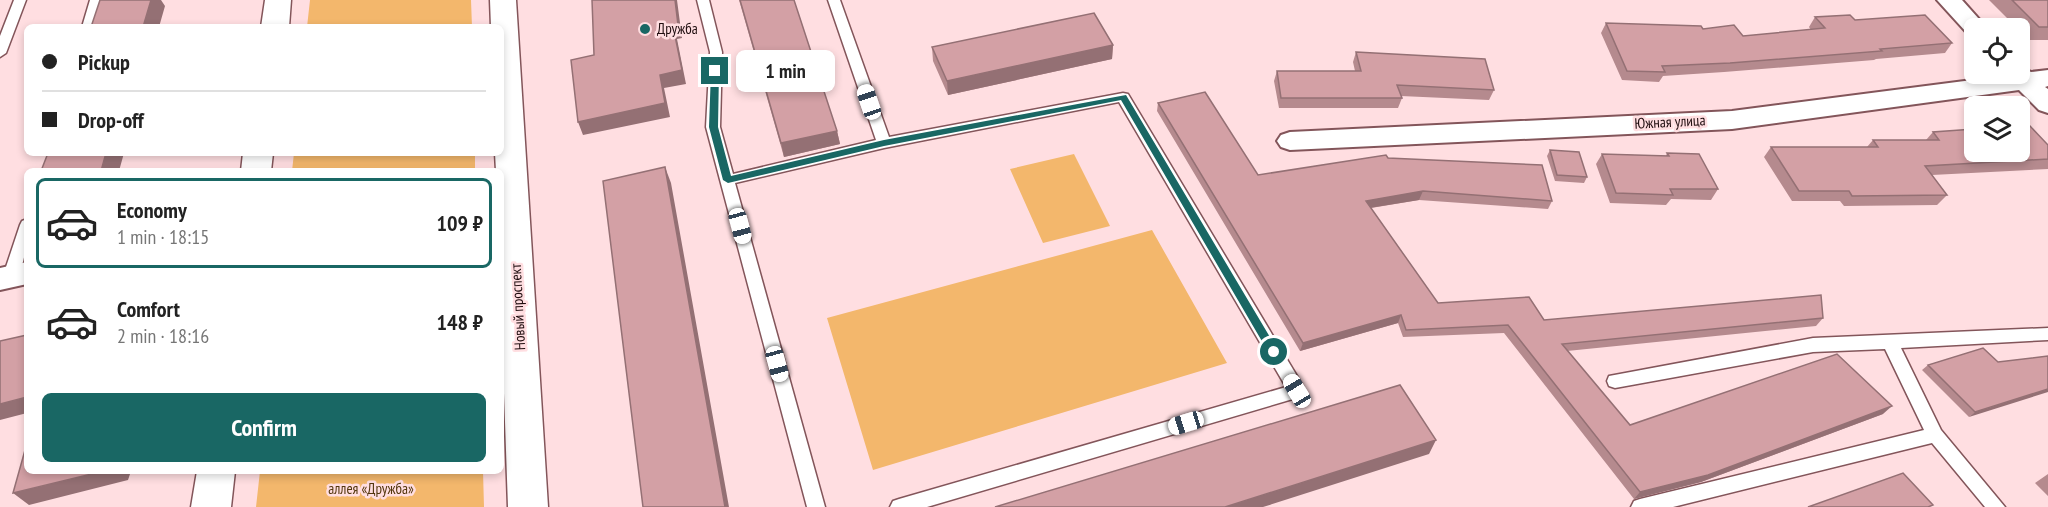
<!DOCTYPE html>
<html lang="en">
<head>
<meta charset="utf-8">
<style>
	body { margin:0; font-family:"PT Sans Narrow",sans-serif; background:#f2f2f2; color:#222; height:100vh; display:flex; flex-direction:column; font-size:22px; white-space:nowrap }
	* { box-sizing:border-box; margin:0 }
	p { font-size:20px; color:#767676 }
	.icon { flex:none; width:33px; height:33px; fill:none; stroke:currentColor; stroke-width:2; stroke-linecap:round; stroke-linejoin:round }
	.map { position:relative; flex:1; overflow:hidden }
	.side { position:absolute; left:24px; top:168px; width:480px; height:306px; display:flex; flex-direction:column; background:#fff; border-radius:9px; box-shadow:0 3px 9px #0003 }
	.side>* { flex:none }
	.hud { position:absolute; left:24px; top:24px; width:480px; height:132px; border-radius:9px; box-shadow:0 3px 9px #0003; display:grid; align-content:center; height:132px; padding:0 18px; background:#fff }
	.tools { position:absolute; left:1964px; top:18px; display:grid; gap:12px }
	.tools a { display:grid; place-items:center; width:66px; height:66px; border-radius:9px; background:#fff; box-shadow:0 3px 9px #0003; font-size:30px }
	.end { position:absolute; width:27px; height:27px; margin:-14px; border:8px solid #196764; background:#fff; box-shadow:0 0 0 3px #fff }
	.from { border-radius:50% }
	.bubble { position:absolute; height:42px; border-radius:9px; background:#fff; box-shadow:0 3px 9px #0003; font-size:20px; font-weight:700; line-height:42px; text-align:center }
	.car { position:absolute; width:18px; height:36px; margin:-18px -9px; border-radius:8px; box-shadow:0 0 4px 2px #0007; background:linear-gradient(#fff 24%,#345 0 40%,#fff 0 76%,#345 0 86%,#fff 0) }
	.hud b { display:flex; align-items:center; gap:21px; height:57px; font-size:22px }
	.hud b+b { border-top:2px solid #e0e0e0 }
	.hud i { width:15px; height:15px; background:#222 }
	ul { padding:10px 0 0; list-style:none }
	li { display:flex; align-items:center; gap:18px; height:90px; margin:0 12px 9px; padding:0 6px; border:3px solid transparent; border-radius:9px }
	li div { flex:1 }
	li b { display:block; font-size:22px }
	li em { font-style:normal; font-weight:700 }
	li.on { border-color:#196764 }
	li>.icon { width:54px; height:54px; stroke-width:1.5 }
	.action { display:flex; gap:12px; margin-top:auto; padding:12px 18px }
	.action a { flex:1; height:69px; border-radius:9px; background:#196764; color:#fff; font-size:24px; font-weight:700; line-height:69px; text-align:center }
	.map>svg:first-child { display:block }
	.green { fill:#f3b76c }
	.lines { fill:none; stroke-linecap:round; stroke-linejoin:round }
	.lane-casing { stroke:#83555a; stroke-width:3 }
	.street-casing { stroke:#83555a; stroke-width:4 }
	.secondary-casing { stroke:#83555a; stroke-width:3 }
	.lane { fill:#fff; fill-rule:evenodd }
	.street { fill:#fff; fill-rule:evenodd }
	.secondary { fill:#fff; fill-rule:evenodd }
	.wall { fill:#b58a8e }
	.shaded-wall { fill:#947074 }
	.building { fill:#d3a0a5; stroke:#947074; stroke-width:1.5 }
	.route { fill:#196764 }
	.poi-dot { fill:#196764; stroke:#ffdee1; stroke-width:2 }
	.labels { text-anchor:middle; stroke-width:5; stroke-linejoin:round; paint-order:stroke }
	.poi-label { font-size:15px; fill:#1e0c0e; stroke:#ffdee1; text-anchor:start }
	.street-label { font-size:15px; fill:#1e0c0e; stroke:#ffdee1 }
	.park-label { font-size:15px; fill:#53360d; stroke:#ffdee1 }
</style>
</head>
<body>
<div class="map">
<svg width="2048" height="507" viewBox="0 0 2048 507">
	<rect width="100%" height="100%" fill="#ffdee1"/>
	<path class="green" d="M310,0H471L472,27H307Z
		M294,153H475V171H292Z
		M1074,154L1110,226L1043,243L1010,169Z
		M1152,230L1227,363L873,470L827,318Z
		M260,471H483L484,507H256Z"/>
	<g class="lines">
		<defs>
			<path id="lane" d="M14,0H26L6,53L0,57V36Z
				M90,0H102L94,27H82Z
				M697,0H709L722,52L720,127L733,174L876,140L828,0H840L889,137L1123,93L1128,94L1303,386L1305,391L1303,396L927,507H890L893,501L899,499L1286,387L1119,102L884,148L735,183L825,507H807L706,127L710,52Z
				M27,219C27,241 26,261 16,280H6L3,276L20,225L22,221Z
				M2048,328V340L1901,348L1941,430L2005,507H1985L1932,443L1673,507H1631L1634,501L1640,499L1924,430L1885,349L1813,352L1615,388L1609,386L1607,381L1609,376L1813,338Z"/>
			<path id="street" d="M1937,0H1962L1987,28H1974V35L1967,33Z
				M2019,66L2031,72L2048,70V86L2045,87L2048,89V113L2039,110L2019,90L1732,129L1290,150L1281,147L1277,141L1281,135L1290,132L1732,111L2019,74Z
				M27,262V284L0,290V268Z"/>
			<path id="secondary" d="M265,0H291L289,27H261Z
				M490,0H516L548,507H508L501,308V171H496L495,153H501V27H491Z
				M243,153H273L271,171H241Z
				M197,471H235L231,507H191Z"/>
		</defs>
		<use href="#lane" class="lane-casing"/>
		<use href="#street" class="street-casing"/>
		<use href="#secondary" class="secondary-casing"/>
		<use href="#lane" class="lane"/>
		<use href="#street" class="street"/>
		<use href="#secondary" class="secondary"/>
	</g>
	<path class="wall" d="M739,0H794L837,131L840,144L784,157Z
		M1989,0H2048V40H2028L2019,31V28H2017Z
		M1815,17L1855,20L1952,43L1945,53L1876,59L1874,60L1724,72L1663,76L1659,82L1622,80L1601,33L1606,23L1743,36L1811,30L1809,27Z
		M1113,45L1112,59L948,95L933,61L932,47Z
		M1356,52L1494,90L1489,100L1401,96L1402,98L1398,108H1279L1274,81L1277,71H1355L1353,62Z
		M1158,103L1258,175L1388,158L1552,201L1548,209L1419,200L1371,208L1438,303L1544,320L1823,318L1816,326L1567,351L1630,425L1883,414L1701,482L1634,499L1504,333L1403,337L1398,323L1300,351L1157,111Z
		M1933,132L2048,145V169L1932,175L1947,195L1937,205L1844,206L1840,201H1792L1764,157L1771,147H1867L1873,140H1926Z
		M1550,150L1587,177L1584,183L1555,181L1547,156Z
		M1667,153L1718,189L1711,200L1671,199L1666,205L1610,203L1596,164L1602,154L1666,156Z
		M2048,356L1969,417L1922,370L1928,365L1998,362Z
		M2048,474V496L2035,483Z"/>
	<path class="shaded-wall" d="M151,0H161L165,6L159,27H143Z
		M675,0H677L682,38L677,39L686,84L664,88L670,117L583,135L578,122L660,75L673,26Z
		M1113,45L1112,59L948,95L947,81Z
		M837,131L840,144L784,157L781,143Z
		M106,153H124L119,171H101Z
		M665,167L671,183L729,507H725Z
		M1423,191L1419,200L1363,209L1366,201Z
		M1401,315L1398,323L1300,351L1303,343Z
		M2048,389V392L1969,417L1975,412Z
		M27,397V413L0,420V404Z
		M1892,406L1883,414L1701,482L1634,499L1640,492Z
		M1436,440L1429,454L1263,507H1225Z
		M104,471H131L128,480L29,505L13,493Z"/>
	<path class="building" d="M100,0H151L143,27H91Z
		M592,0H675L678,25L673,26L682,70L660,75L665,103L578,122L571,60L594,55Z
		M740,0H794L837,131L781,143Z
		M2012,0H2048V27H2039Z
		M1094,13L1113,45L947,81L932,47Z
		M1850,15L1855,20L1925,15L1952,43L1880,49L1882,51L1730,63L1662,66L1665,72L1627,71L1606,23L1701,26L1703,29L1734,25L1743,36L1825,28L1815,17Z
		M1356,52L1485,59L1494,90L1397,85L1402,98H1281L1277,71H1361Z
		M1205,92L1258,175L1386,155L1388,158L1542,165L1552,201L1423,191L1366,201L1438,303L1529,297L1544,320L1821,295L1823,318L1562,344L1630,425L1837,354L1892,406L1708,475L1640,492L1508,325L1406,330L1401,315L1303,343L1158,103Z
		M2030,126L2048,145V159L1925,166L1947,195L1852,196L1849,191H1799L1771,147H1878L1873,140H1939L1933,132L1974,129V152H2019V127Z
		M1550,150L1579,152L1587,177L1557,175Z
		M48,153H106L101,171H41Z
		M1667,153L1699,154L1718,189H1670L1673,195L1616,193L1602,154L1669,156Z
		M665,167L725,507H643L603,181Z
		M27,335V397L0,404V341Z
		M1983,348L1998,362L2048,356V389L1975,412L1928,365Z
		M1400,385L1436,440L1225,507H995Z
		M27,443V471H104L13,493Z
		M1903,473L1933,505L1928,507H1808Z"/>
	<path class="route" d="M715,68L719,71L718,127L731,176L884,140L1126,95L1277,349V355H1270L1121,100L884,146L728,183L723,180L709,127L711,71Z"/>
	<circle class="poi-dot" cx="645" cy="29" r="6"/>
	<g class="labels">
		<g class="poi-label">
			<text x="657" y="34">Дружба</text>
		</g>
		<g class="street-label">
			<text transform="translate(1670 122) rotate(-3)" y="5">Южная улица</text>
			<text transform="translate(518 307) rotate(-93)" y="5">Новый проспект</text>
		</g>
		<g class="park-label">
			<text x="371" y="494">аллея «Дружба»</text>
		</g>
	</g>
</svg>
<div class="tools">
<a><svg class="icon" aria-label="locate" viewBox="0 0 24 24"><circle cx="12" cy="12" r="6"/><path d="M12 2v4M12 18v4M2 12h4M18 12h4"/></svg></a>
<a><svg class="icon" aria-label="layers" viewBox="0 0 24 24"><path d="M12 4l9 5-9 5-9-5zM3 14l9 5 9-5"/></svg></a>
</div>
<i class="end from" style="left:1274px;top:352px"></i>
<i class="end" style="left:715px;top:71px"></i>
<div class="bubble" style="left:736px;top:50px;width:99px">1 min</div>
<i class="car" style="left:869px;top:102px;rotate:341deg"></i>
<i class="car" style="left:740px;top:226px;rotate:165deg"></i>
<i class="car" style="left:777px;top:364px;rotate:165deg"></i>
<i class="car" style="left:1297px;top:391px;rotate:329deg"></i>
<i class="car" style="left:1186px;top:423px;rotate:253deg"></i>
<div class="hud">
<b><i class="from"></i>Pickup</b>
<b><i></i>Drop-off</b>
</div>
<section class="side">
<ul>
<li class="on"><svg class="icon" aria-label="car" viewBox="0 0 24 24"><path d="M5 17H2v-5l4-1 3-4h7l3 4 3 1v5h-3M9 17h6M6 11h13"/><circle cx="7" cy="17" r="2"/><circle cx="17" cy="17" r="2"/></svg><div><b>Economy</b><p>1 min · 18:15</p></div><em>109 ₽</em></li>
<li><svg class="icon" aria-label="car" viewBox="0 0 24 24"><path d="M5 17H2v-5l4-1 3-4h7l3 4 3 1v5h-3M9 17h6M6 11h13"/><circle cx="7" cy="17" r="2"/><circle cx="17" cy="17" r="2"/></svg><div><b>Comfort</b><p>2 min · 18:16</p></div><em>148 ₽</em></li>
</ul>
<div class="action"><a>Confirm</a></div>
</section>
</div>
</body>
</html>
